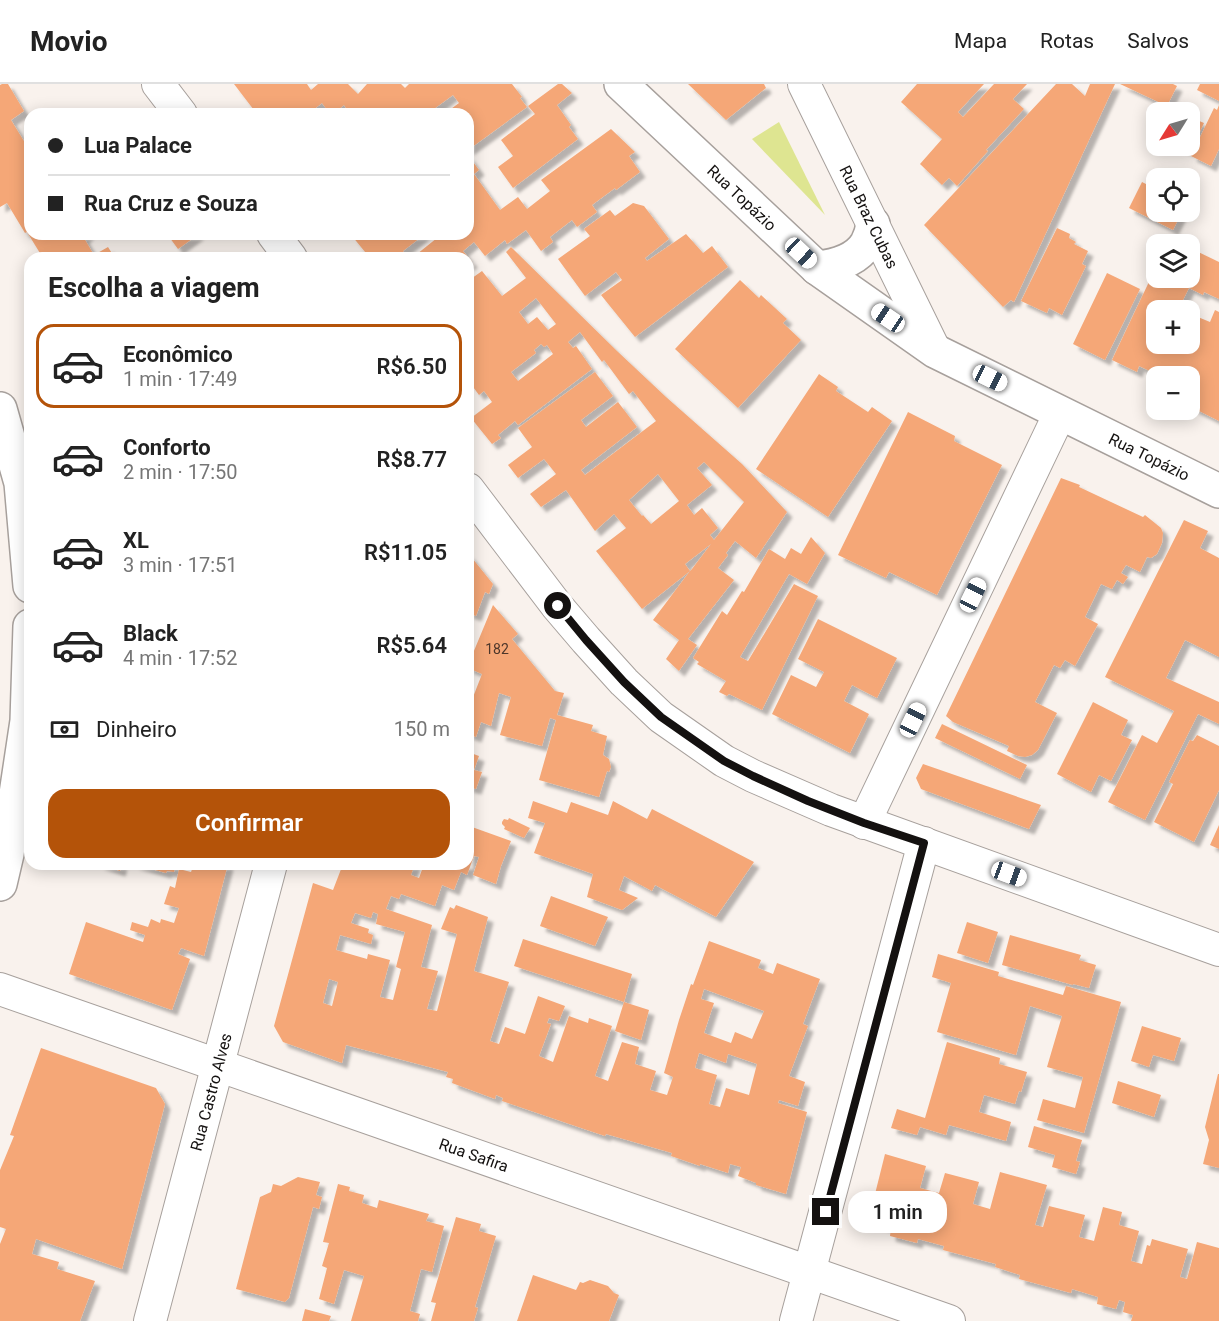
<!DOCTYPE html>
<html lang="pt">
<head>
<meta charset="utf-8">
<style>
	body { margin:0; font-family:Roboto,sans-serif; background:#f6f6f6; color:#222; height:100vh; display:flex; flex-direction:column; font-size:22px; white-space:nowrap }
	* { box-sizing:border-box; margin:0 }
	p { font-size:20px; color:#767676 }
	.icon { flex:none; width:33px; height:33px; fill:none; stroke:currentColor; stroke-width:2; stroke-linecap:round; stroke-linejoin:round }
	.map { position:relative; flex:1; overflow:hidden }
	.sheet { position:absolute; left:24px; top:168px; width:450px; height:618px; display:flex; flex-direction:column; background:#fff; border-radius:18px; box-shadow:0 3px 15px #0003 }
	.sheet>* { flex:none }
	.banner { position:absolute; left:24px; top:24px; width:450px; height:132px; border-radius:18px; box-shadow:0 3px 15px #0003; display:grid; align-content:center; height:132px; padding:0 24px; background:#fff }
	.needle { width:39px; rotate:233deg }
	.tools { position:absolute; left:1146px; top:18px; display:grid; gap:12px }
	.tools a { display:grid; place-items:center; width:54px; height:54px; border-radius:12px; background:#fff; box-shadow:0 3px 15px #0003; font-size:30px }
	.end { position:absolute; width:27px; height:27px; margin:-14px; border:8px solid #141110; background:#fff; box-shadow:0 0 0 3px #fff }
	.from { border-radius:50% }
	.bubble { position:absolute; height:42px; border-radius:18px; background:#fff; box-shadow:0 3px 15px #0003; font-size:20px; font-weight:600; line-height:42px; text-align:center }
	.car { position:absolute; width:18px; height:36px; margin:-18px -9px; border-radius:8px; box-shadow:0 0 4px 2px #0007; background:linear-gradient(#fff 24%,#345 0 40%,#fff 0 76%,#345 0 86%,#fff 0) }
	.banner b { display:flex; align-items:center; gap:21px; height:57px; font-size:22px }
	.banner b+b { border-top:2px solid #e0e0e0 }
	.banner i { width:15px; height:15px; background:#222 }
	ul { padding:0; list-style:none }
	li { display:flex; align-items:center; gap:18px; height:84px; margin:0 12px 9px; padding:0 12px; border:3px solid transparent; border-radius:18px }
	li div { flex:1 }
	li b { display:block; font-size:22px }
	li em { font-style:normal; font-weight:600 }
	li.selected { border-color:#b45309 }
	li>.icon { width:54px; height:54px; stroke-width:1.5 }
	h2 { padding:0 24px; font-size:27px; line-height:72px }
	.pay { display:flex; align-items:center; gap:15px; height:66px; padding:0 24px; font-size:22px }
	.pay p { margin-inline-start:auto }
	.primary-button { display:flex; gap:12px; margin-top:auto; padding:12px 24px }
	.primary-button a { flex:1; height:69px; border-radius:18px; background:#b45309; color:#fff; font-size:24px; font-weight:600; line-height:69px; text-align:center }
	header { display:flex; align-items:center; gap:36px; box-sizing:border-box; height:84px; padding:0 30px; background:#fff; border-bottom:2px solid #e0e0e0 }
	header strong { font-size:28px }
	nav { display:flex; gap:33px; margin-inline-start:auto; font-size:21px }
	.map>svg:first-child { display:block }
	.green { fill:#dee591 }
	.building { fill:#f5a777; fill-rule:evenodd; filter:url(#shadow) }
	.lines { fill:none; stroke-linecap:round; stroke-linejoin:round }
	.minor-casing { stroke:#a7a09c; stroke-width:34 }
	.tertiary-casing { stroke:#a7a09c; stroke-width:36 }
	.minor { stroke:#fff; stroke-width:32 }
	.tertiary { stroke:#fff; stroke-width:33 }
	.route { stroke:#141110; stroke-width:8 }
	.labels { text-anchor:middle; stroke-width:4.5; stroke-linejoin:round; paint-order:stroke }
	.number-label { font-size:14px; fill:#4c362a }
	.street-label { font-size:16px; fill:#141110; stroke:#f9f2ed }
</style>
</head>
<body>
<header>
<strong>Movio</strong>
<nav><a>Mapa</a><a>Rotas</a><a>Salvos</a></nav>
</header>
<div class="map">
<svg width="1219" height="1237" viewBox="0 0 1219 1237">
	<defs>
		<filter id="shadow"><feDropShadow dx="5.5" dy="5.5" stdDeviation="1.5" flood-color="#0004"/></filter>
	</defs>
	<rect width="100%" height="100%" fill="#f9f2ed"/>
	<path class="green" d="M779,38L825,131L752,55Z"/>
	<path class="building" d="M2,0H8L24,27L11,36L30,67V150H89L84,154L94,171L108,163L115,174H43L27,148L25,149L7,119L0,123V1Z
		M234,0H307L311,6L318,0H348L358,10L367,0H401L405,4L409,0H512L522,13L520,14L527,23L468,66V30H444L459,19L453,11L427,30H350L344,21L333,30H330L322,19L308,30H257Z
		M558,0H562L572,9L557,21L571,41L569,43L578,55L513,104L498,83L513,72L501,56L535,30L528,22Z
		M688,0H764L766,4L726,36Z
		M917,0H984L958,28L963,33L994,0H1027L1013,15L1024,25L986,66L988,67L957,102L949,94L942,101L920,80L942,55L901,18Z
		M1056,0H1072L1085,12L1090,0H1115L1014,218L1011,216L1003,223L924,141Z
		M1120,0H1173L1177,2L1167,22Z
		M1200,0H1219V17L1197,6Z
		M1219,21V65L1211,82L1191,72L1214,24L1217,26Z
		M1167,22L1181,28H1164Z
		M1190,33L1204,39L1190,68L1177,62H1190Z
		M611,45L635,68L629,72L640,88L616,106L615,104L592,121L597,128L577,143L572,136L550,153L553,158L541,167L526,146L507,160L505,156L485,172L474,158L463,167L472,178L468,182V174H412L442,150H468V71L479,86L474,90L500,126L518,113L527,125L550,107L541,96Z
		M1142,98L1156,105V128H1182L1173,146L1129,124Z
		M633,119L644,122L669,155L645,174L647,177L686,150L703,169L712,162L728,183L635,253L601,211L622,196L616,188L585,212L558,175L590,152L584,145L610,126L615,132Z
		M1057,144L1070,150L1069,154L1076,158L1074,160L1088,167L1082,180L1086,182L1062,231L1049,224L1047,229L1021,217Z
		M167,150H199L178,165Z
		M355,150H425L403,167L409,174H370L352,152Z
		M1170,155L1175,157L1182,160H1168Z
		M511,163L617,267L666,313L742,380L787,428L756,474L735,457L726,469L728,471L718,484L734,496L688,555L697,561L679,587L666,575L679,556L653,536L690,487L642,525L596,467L626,444L614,430L595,447L566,406L541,423L530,410L556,390L544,375L518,394L508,381L532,363L518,344L595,288L613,312L581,336L586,343L618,318L637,343L581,386L585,391L656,337L633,307L629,310L604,276L602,278L580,248L568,258L573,264L576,262L592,285L518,341L515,337L498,351L501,354L492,360L471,334L492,318L484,307L479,311L468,296V197L482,187L502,212L526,194L506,168ZM536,214L556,240L548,246L537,233L528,240L519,228ZM541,260L544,263L547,261L553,270L518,297L511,288L536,269L534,266ZM704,378L744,418L714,456L710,451L718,444L702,424L694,431L687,421L712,401L697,384ZM658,390L679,417L651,440L643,431L642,432L629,416ZM711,460L692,485L690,487L685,480Z
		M1190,164L1219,178V215L1204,208L1203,211L1189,204L1178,226H1156V260H1190V238L1193,231L1210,238L1215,226L1219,228V337L1193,324L1196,317L1190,314V292H1161L1139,282L1137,288L1112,276L1156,183V194H1190Z
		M1107,189L1140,205L1105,276L1073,260Z
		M740,196L759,214L761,211L787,235L783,239L801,256L738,324L675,265Z
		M819,290L838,303L836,307L868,328L872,323L892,337L828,433L756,385Z
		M908,328L955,352L954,357L1002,381L937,511L889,488L886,494L838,471Z
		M1061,394L1080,401L1079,403L1143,433L1145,431L1161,444L1163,449L1162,459L1157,470L1151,474L1147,473L1140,488L1126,481L1121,489L1128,493L1123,500L1117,496L1112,505L1101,500L1085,533L1098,540L1075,582L1065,576L1060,584L1054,581L1035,618L1057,629L1038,666L1032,671L1025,673L1018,672L1007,667L1009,662L953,638L946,632Z
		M1184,436L1208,447L1200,464L1219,474V573L1185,556L1166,594L1219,618V640L1198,630L1145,736L1108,718L1142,651L1157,659L1174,627L1105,593Z
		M811,453L825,469L807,500L789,490L740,573L748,577L794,500L818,512L762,626L729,610L727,612L719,608L726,597L697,580L699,578L693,574L722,527L727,531L742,507L744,508L769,465L785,475L791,464L801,470Z
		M468,469L493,500L489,510L485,508L476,532L468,529Z
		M493,521L518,550L512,555L555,607L564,609L557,631L593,641L591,647L607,652L603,671L609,675L611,683L609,688L607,687L599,713L539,696L556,636L550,634L542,662L500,651L511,613L499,609L491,642L481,638L476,653L468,650V626L482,590L468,584V573L471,574Z
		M818,535L897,574L877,614L852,601L844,617L869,630L850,669L772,630L791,591L816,603L824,588L798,575Z
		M1093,618L1128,636L1121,651L1132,656L1111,697L1099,691L1091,708L1057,690Z
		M942,640L1027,681L1020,695L935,654Z
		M1197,651L1219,662V706L1194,758L1154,738L1173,700L1169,698L1190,656L1193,657Z
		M468,668L479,672L474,686L482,688L476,705L468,703Z
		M923,680L1041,721L1029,745L921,705L916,694Z
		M533,717L567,729L571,718L608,731L613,717L647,735L652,725L754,778L716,833L655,801L652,807L624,792L619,806L638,814L622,826L587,813L593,790L534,769L545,739L528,734Z
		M509,734L530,744L524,754L504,745L505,743L502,740V738L504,735L508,736Z
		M1219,741V765L1210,761Z
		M472,743L511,757L501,782L496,800L473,791L479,773L474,772L467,791L461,788L454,806L442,801L435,822L401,810L399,815L391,812L386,825L432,841L421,883L438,887L427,925L437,927L457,850L441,845L450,823L454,825L456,821L488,833L474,887L509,898L490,957L499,960L505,943L525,950L538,912L565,922L559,937L549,934L547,939L551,940L539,972L553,978L569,932L588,939L589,934L612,942L595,992L608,997L622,958L639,963L635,980L656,987L650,1006L667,1011L673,993L664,989L679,936L691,900L693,901L709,857L761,876L758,884L773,890L777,879L820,895L803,940L808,942L789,992L805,998L798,1022L779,1016L778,1019L807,1028L786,1110L756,1101V1099L738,1092L741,1083L730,1080L728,1089L700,1080V1082L671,1072L672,1069L606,1050L605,1052L584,1045L502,1017L503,1014L496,1011L495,1015L452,999L453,995L446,993L448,988L346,961L342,979L283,958L274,942L313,799L333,806L343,780H415L411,791L419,794L424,780H468V755ZM373,828L378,830L376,840L405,848L396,883L401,885L393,916L380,913L390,876L368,870L367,875L336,866L340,851L371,860L373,851L368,849L369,845L351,839L355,829L371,834ZM329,895L338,898L332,922L323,919ZM704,905L764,927L752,955L735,948L731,959L704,949L714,919L701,915ZM699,969L726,979L728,970L757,980L749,1011L726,1004L720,1023L709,1020L717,991L695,984Z
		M98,780H122L120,787Z
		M133,780H176L174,788L167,787L166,789Z
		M194,780H228L204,872L181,864L178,870L190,875L172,926L69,890L86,838L143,858L145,851L130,846L132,838L148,843L151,835L160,839L161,835L174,839L179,824L164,820L170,802L175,804L179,785L191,788Z
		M551,812L608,833L595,862L540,842Z
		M967,838L998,848L988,879L957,869Z
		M1010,851L1081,871L1079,876L1096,881L1089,904L1073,900V901L1002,881Z
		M523,855L632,890L624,918L514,882Z
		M938,870L999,888L998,892L1063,911L1066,902L1121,918L1084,1049L1037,1036L1043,1015L1075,1024L1083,993L1047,983L1062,932L1030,922L1016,971L937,948L951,899L932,893Z
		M624,918L649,926L641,956L615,947Z
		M1142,942L1181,954L1174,977L1153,971L1149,983L1131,977Z
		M947,958L1000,974L999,980L1027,988L1021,1008L1019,1007L1015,1020L984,1011L979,1028L1011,1038L1006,1057L949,1041L946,1051L920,1043L917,1051L891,1044L897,1025L925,1034Z
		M41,964L156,1004L165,1020L122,1185L36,1155L32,1170L59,1178L57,1185L95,1197L80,1237H0V1160L6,1145L0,1143V1086L14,1052L10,1051Z
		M1218,990H1219V1084L1203,1080L1209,1056L1205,1043Z
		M1118,997L1161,1011L1154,1033L1112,1019Z
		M1034,1042L1082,1056L1076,1077L1080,1078L1076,1090L1052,1083L1055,1071L1028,1063Z
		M885,1070L926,1082L920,1104L939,1109L945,1089L979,1098L973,1120L990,1125L1000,1088L1047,1101L1035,1141L1043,1143L1049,1122L1085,1131L1079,1153L1094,1157L1103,1123L1122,1128L1119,1141L1139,1147L1131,1177L1142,1180L1147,1161L1150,1162L1152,1155L1188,1165L1180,1193L1187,1195L1197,1158L1219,1164V1237H1131L1133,1231L1123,1228L1125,1218L1119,1216L1116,1225L1097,1220L1098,1213L1072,1205L1071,1209L1019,1195L1020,1191L995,1183L996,1180L943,1166L944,1162L918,1155L917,1159L890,1152L891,1144L868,1138Z
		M298,1093L320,1098L316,1111L322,1113L319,1125L313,1123L289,1214L285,1218L236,1205L260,1113L271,1108L273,1100L281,1102Z
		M338,1100L350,1103L349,1107L364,1111L362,1119L377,1124L379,1116L429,1130L426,1137L444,1142L432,1188L421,1185L410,1227L420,1230L418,1237H351L364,1192L344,1186L334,1220L319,1215L327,1184L322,1182L329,1159L323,1158Z
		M456,1133L481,1140L479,1147L496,1152L475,1223L478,1224L474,1237H431L436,1219L431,1218Z
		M533,1191L576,1206L580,1198L583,1199L590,1196L608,1202L614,1209L619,1211L609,1237H517Z
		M305,1225L331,1232L329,1237H302Z"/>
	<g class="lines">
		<defs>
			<g id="minor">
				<path d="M158,0L181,30"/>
				<path id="s1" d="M804,0L935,267"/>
				<path d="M273,150L291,174"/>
				<path d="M468,405L557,522L586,556L624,598L661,633L724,677L753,692L831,726L1219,866"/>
				<path d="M864,739L1060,329"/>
				<path id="s2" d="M0,905L949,1237"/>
				<path id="s3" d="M150,1237L271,780"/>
				<path d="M796,1237L924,759"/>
			</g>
			<g id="tertiary">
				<path id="s4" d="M621,0L817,184L935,267L1219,407"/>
				<path d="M817,184C835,182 857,176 867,159C870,153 872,147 873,140"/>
				<path d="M0,325L21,399L30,502"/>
				<path d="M0,800L7,770L27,637L30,542"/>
			</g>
		</defs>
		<use href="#minor" class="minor-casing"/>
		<use href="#tertiary" class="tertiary-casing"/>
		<use href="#minor" class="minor"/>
		<use href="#tertiary" class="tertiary"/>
	</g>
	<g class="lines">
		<path class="route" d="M558,522L586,556L624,598L661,633L724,677L753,692L808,717L864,739L924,759L826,1128"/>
	</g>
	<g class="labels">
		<g class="number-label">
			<text x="497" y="570">182</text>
		</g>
		<g class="street-label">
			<text dy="6" stroke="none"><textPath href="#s4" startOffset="166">Rua Topázio</textPath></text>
			<text dy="6" stroke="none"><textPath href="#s1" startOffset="148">Rua Braz Cubas</textPath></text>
			<text dy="6" stroke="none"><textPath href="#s4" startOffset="652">Rua Topázio</textPath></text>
			<text dy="6" stroke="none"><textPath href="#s3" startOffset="237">Rua Castro Alves</textPath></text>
			<text dy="6" stroke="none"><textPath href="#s2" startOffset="502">Rua Safira</textPath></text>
		</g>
	</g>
</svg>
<div class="tools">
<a><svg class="needle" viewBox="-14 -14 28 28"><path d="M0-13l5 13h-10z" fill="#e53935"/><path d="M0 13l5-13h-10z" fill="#767676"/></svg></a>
<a><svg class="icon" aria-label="locate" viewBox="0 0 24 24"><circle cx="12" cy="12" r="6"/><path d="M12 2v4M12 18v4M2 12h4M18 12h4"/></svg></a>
<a><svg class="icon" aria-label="layers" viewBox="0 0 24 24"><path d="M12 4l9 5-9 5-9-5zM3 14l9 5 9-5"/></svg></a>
<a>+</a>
<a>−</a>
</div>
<i class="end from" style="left:558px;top:522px"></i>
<i class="end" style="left:826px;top:1128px"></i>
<div class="bubble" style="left:848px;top:1107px;width:99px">1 min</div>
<i class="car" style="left:801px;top:169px;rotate:133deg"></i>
<i class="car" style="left:888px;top:234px;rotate:304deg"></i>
<i class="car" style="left:990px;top:294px;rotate:116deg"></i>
<i class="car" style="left:973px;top:511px;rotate:26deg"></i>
<i class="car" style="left:913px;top:636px;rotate:26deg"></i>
<i class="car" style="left:1009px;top:790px;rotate:110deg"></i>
<div class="banner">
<b><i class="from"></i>Lua Palace</b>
<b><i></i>Rua Cruz e Souza</b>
</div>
<section class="sheet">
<h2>Escolha a viagem</h2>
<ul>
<li class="selected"><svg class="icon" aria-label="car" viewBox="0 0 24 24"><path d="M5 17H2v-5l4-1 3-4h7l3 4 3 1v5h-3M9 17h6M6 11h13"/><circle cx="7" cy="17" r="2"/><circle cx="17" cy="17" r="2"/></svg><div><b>Econômico</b><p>1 min · 17:49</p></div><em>R$6.50</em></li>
<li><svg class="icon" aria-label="car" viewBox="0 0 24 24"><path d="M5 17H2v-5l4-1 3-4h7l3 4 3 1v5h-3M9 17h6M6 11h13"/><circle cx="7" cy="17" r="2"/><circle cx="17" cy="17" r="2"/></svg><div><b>Conforto</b><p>2 min · 17:50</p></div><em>R$8.77</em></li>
<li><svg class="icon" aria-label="car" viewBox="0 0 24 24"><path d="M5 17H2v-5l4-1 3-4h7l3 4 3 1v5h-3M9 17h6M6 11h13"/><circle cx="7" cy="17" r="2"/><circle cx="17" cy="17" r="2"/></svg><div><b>XL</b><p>3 min · 17:51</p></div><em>R$11.05</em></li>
<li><svg class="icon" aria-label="car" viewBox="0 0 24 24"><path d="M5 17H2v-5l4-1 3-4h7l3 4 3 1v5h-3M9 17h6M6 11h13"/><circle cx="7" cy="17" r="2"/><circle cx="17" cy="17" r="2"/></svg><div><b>Black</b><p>4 min · 17:52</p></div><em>R$5.64</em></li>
</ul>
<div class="pay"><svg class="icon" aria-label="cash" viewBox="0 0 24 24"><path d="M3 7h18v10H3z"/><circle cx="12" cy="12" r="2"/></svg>Dinheiro<p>150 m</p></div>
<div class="primary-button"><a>Confirmar</a></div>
</section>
</div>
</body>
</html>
